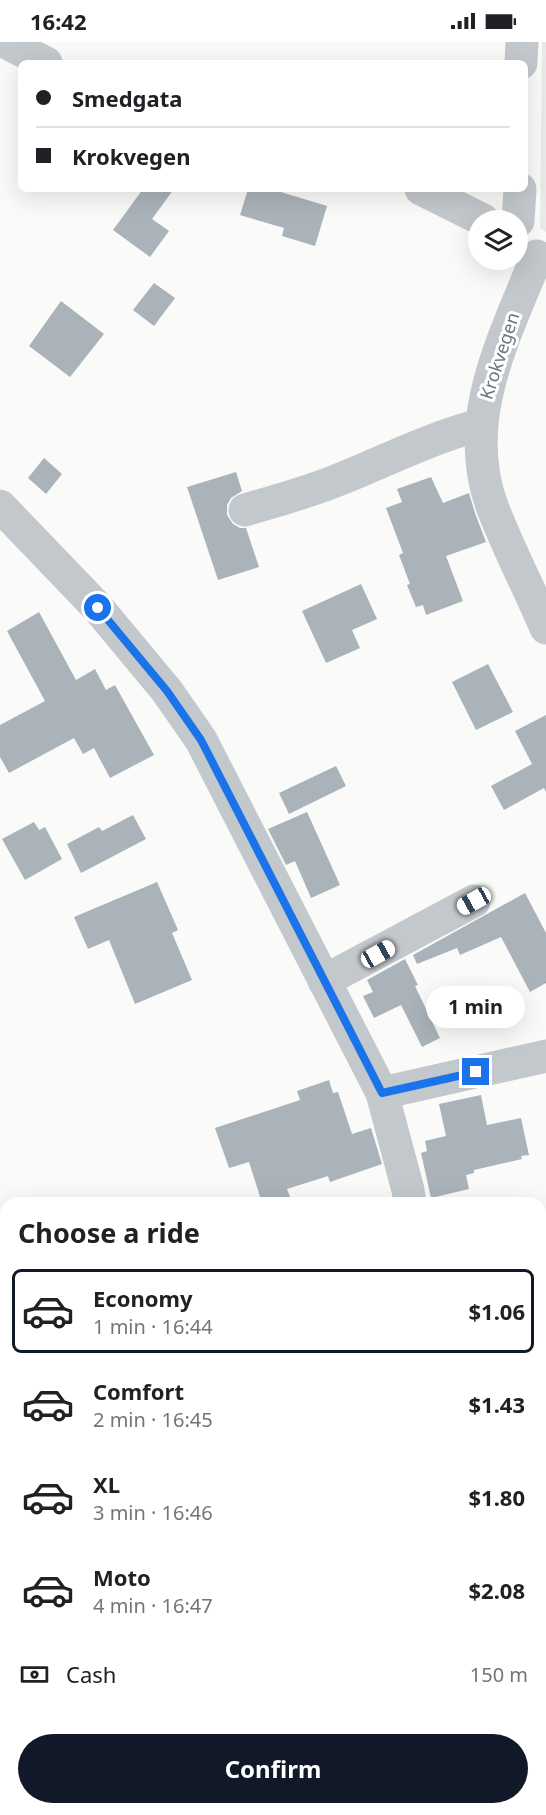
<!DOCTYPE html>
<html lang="en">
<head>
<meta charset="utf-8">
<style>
	body { margin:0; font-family:"Noto Sans",sans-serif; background:#f6f6f6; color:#202124; height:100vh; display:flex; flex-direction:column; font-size:22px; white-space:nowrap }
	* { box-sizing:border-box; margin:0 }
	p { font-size:20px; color:#757577 }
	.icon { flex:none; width:33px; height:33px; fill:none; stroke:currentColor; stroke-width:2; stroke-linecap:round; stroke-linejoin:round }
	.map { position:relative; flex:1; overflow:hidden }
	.panel { position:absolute; left:0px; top:1155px; width:546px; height:618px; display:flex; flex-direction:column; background:#fff; border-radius:18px 18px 0 0; box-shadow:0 6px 24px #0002 }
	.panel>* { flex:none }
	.hud { position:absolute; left:18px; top:18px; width:510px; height:132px; border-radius:9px; box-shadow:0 6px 24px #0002; display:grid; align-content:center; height:132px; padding:0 18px; background:#fff }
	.tools { position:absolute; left:468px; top:168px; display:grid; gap:12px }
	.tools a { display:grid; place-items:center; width:60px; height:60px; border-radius:50%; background:#fff; box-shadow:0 6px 24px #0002; font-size:30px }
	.end { position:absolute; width:27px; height:27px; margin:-14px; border:8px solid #1a73e8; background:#fff; box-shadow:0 0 0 3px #fff }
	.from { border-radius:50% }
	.bubble { position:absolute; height:42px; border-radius:21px; background:#fff; box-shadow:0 6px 24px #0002; font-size:20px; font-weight:700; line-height:42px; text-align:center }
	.car { position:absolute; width:18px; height:36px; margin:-18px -9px; border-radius:8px; box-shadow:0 0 4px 2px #0007; background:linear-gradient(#fff 24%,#345 0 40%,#fff 0 76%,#345 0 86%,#fff 0) }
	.hud b { display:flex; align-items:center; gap:21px; height:57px; font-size:22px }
	.hud b+b { border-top:2px solid #e0e0e0 }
	.hud i { width:15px; height:15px; background:#202124 }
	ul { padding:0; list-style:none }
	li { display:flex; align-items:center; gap:18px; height:84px; margin:0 12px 9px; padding:0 6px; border:3px solid transparent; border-radius:9px }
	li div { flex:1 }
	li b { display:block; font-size:22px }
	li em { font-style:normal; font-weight:700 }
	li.active { border-color:#111827 }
	li>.icon { width:54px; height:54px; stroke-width:1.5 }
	h2 { padding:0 18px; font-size:27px; line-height:72px }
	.pay { display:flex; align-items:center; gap:15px; height:66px; padding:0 18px; font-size:22px }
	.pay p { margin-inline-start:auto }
	.action { display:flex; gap:12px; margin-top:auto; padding:12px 18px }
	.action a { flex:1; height:69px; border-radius:36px; background:#111827; color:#fff; font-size:24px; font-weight:700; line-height:69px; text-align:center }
	.status { display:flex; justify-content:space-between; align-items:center; height:42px; padding:0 30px; background:#fff; direction:ltr }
	.status svg { height:16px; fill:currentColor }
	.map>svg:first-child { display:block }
	.built { fill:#e8e9e9 }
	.building { fill:#aab3b9 }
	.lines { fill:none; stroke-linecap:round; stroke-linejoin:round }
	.path { stroke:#bbbfc2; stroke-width:4; stroke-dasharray:3 3; stroke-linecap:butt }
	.minor { stroke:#c3c8cc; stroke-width:33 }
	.route { stroke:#1a73e8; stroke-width:8 }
	.labels { text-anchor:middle; stroke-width:6; stroke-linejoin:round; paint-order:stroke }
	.street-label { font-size:18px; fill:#657683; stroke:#fff }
</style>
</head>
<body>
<div class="status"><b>16:42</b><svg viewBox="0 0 49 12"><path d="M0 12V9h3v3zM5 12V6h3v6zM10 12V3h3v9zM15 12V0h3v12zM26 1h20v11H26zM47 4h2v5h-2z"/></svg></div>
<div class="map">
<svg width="546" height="1773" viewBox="0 0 546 1773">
	<rect width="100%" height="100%" fill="#fafaf8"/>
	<path class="built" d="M542,0H546V190L540,186Z"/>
	<path class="building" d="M143,147H174L152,177L169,189L150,215L113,188Z
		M248,147H271L327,164L315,204L282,194L284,186L240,173Z
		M154,241L175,256L154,284L133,268Z
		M61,259L104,292L70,335L29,304Z
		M44,416L62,432L46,452L28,436Z
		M236,430L242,449L231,456L227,463V473L233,482L240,486H246L259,525L218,538L187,445Z
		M431,435L443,461L469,451L475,471L486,500L446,514L463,559L426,573L423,563L416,565L407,543L410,542L399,513L403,511L386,466L402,460L397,447Z
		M361,542L377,577L352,588L360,606L326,621L302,569Z
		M39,570L76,638L95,627L106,648L115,643L154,713L110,736L94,706L83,712L74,696L9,731L0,715V683L45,659L7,589Z
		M488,622L513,670L476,688L452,640Z
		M546,673V750L544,746L504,768L491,744L532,722L515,689Z
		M336,724L346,744L289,772L279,751Z
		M307,770L340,843L311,856L295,819L286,823L268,787Z
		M133,773L146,797L81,831L67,802L99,785L102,789Z
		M34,780L39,788L45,785L62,817L25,838L2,797Z
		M157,840L178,888L172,891L192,938L135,962L109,898L88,907L74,875Z
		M525,851L546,891V941L530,950L501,895L460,913L457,906L417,922L413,913Z
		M405,917L418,943L415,944L440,996L422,1005L401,963L374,976L363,954L373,950L367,938Z
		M329,1038L333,1051L338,1050L352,1092L371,1086L382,1122L330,1140L328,1134L287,1147L291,1157L278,1161H262L249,1120L229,1126L215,1086L300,1058L297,1049Z
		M481,1053L487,1083L521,1076L529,1113L521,1114L522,1117L474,1128V1131L466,1133L469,1147L431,1156L421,1111L427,1109L425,1099L446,1094L439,1062Z"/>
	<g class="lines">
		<path class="path" d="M0,1438H6"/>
		<path class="minor" d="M5,0L46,21
			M521,21L522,0
			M421,147L483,178
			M518,179L520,147
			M537,214C505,295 460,376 492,464C508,506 529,546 546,586
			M0,464L98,566L167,649L201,698L382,1051L408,1148L410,1161
			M245,468C275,459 305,451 333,440C382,421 429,396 480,383
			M324,939L474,859
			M382,1051L546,1014
			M540,1205H546
			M0,1752H6
			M69,1767L76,1773
			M469,1767L501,1773
			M228,1773L238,1767
			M398,1773V1767"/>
	</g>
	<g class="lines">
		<path class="route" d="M98,566L167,649L201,698L382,1051L476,1030"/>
	</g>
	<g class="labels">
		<g class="street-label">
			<text transform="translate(500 314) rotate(-72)" y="6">Krokvegen</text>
		</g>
	</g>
</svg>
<div class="tools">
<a><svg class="icon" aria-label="layers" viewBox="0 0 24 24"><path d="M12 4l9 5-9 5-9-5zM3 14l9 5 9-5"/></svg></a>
</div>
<i class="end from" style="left:98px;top:566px"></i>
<i class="end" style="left:476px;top:1030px"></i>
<div class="bubble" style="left:426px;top:944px;width:99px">1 min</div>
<i class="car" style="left:474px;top:859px;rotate:241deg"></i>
<i class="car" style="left:378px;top:912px;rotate:61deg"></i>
<div class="hud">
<b><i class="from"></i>Smedgata</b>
<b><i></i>Krokvegen</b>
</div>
<section class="panel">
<h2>Choose a ride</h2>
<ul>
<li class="active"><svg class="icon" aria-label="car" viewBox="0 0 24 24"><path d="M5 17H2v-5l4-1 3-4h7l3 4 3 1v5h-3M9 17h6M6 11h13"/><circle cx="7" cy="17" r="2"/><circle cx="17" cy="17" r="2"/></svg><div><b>Economy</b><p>1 min · 16:44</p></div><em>$1.06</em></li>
<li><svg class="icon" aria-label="car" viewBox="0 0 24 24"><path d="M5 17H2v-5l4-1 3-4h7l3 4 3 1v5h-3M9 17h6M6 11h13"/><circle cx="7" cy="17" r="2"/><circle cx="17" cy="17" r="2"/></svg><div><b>Comfort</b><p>2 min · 16:45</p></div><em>$1.43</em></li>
<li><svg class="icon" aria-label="car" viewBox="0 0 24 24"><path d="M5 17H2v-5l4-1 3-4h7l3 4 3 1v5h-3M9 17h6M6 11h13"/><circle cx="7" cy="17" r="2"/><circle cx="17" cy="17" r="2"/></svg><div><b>XL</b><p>3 min · 16:46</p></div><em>$1.80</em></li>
<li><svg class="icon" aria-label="car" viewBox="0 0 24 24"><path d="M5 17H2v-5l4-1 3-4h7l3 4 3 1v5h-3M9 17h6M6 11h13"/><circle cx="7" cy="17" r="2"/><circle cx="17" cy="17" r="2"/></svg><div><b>Moto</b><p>4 min · 16:47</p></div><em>$2.08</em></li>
</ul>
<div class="pay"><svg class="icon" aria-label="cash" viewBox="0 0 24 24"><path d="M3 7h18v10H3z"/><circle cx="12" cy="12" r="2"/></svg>Cash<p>150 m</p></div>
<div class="action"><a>Confirm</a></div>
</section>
</div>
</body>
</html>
